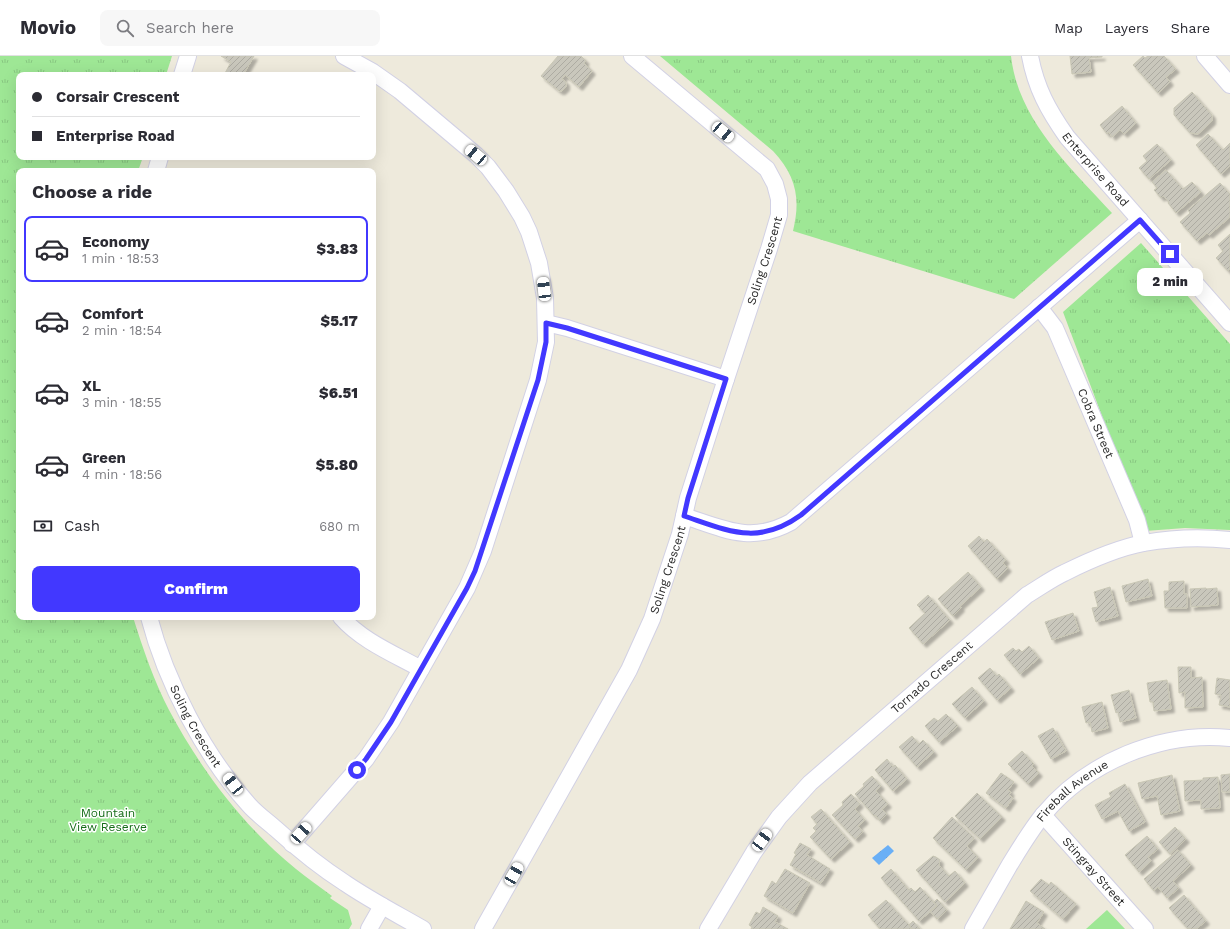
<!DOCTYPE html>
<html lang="en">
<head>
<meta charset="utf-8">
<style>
	body { margin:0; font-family:"Work Sans",sans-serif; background:#f7f7f7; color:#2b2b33; height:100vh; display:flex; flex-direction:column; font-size:15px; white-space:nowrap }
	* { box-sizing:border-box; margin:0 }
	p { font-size:13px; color:#7c7c81 }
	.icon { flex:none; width:22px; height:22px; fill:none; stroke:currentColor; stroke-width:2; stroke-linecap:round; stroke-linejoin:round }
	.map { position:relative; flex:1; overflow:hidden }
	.panel { position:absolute; left:16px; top:112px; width:360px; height:452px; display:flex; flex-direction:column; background:#fff; border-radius:8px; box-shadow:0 4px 16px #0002 }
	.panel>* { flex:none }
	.hud { position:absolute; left:16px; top:16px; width:360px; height:88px; border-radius:8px; box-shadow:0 4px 16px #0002; display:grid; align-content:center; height:88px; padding:0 16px; background:#fff }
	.end { position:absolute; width:18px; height:18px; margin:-9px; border:5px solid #4238ff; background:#fff; box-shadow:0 0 0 2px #fff }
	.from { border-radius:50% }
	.bubble { position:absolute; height:28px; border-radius:8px; background:#fff; box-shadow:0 4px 16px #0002; font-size:13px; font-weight:800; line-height:28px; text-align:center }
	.car { position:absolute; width:12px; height:24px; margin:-12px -6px; border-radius:5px; box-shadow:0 0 3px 1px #0007; background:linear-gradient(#fff 24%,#345 0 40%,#fff 0 76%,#345 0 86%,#fff 0) }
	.hud b { display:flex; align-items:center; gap:14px; height:38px; font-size:15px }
	.hud b+b { border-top:1px solid #e1e1e2 }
	.hud i { width:10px; height:10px; background:#2b2b33 }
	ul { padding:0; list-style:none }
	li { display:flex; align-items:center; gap:12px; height:66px; margin:0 8px 6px; padding:0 8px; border:2px solid transparent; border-radius:8px }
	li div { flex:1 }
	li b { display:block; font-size:15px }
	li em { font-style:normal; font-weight:800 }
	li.on { border-color:#4238ff }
	li>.icon { width:36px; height:36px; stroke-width:1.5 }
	h2 { padding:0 16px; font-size:18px; line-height:48px }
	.pay { display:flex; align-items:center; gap:10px; height:44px; padding:0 16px; font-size:15px }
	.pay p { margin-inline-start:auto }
	.cta { display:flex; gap:8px; margin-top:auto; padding:8px 16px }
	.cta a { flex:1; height:46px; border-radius:8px; background:#4238ff; color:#fff; font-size:16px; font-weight:800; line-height:46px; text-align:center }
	header { display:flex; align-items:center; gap:24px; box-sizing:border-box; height:56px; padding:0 20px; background:#fff; border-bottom:1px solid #e1e1e2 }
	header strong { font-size:19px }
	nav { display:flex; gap:22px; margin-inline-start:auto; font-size:14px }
	.search { width:280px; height:36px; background:#f7f7f7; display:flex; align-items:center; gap:10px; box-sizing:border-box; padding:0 14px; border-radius:8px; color:#7c7c81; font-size:15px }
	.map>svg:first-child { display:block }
	.grass { fill:#9ee795 }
	.park { fill:url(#park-tufts) }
	.water { fill:url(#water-ripples) }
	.building { fill:url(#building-hatch); stroke:#c9c7b5; filter:url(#shadow) }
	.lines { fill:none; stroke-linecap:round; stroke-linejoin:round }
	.minor-casing { stroke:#d2d1e4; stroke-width:18 }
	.minor { stroke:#fff; stroke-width:16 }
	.route { stroke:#4238ff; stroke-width:5 }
	.labels { text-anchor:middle; stroke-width:3; stroke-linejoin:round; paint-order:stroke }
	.street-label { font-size:12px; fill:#2b2b2b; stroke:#fff }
	.park-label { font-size:12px; fill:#166d18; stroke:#fff }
</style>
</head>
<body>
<header>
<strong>Movio</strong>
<div class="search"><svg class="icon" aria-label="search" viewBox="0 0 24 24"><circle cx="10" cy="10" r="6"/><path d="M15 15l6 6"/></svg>Search here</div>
<nav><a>Map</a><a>Layers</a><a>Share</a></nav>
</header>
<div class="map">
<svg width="1230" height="873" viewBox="0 0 1230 873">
	<defs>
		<pattern id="park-tufts" width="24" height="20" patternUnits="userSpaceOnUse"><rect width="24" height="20" fill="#9ee795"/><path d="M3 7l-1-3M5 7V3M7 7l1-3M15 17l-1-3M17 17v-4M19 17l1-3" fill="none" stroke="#88c681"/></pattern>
		<pattern id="water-ripples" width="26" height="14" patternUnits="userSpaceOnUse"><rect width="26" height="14" fill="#69aff6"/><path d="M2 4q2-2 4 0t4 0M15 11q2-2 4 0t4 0" fill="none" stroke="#578fc7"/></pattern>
		<pattern id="building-hatch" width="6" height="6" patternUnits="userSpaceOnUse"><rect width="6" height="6" fill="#c9c7bc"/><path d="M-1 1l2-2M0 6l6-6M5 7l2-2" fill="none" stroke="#adaba2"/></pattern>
		<filter id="shadow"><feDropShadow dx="3.5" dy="3.5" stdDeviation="1" flood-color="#0004"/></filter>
	</defs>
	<rect width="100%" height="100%" fill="#eeeadc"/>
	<path class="grass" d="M1107,854L1125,873H1086Z"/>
	<path class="park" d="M0,0H172L166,19H19V101H143L138,115H19V561H133C143,593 154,625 169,654C201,714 243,770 296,813C307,822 320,831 332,840L330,842L348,854L352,868L349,873H0Z
		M660,0H1011C1018,64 1071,112 1112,157L1014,243L793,175C801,142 796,120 773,95Z
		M1141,187L1230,288V474L1185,472L1145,475L1063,256Z"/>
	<path class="water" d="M888,789L894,795L879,809L872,802Z"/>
	<path class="building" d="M221,0H254L243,19H224L231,6Z
		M558,0H581L586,5L584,7L592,15L579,31L565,19L562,23L566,26V31L562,35H559L541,20Z
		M1070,0H1102V1L1089,2L1091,16L1072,18Z
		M1143,0L1145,2L1148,0H1164L1176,13L1166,21L1170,26L1158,37L1133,9Z
		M1192,36L1212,59V65L1198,78L1190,77L1174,59V52Z
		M1122,50L1136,67L1124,78L1120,74L1112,81L1109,76L1107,78L1100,69Z
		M1208,78L1223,94L1230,87V110L1221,118L1196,89Z
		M1157,88L1171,104L1149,123L1139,112L1147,105L1143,100Z
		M1166,114L1183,133L1192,126L1201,136L1176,157L1168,147L1169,146L1163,140L1161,142L1154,134L1157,132L1152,126Z
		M1220,127L1230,138V161L1209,179L1207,177L1197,185L1180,166L1190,157L1188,154Z
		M1230,178V213L1228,215L1216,202L1223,195L1218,189Z
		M979,480L984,486L987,483L1006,504L1003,507L1008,512L997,523L968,490Z
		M968,516L981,531L960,550L961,552L953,560L938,543Z
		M1148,523L1152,540L1126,546L1122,530Z
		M1184,525V538H1187V552H1165L1164,535H1169V526Z
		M1110,531L1118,560L1096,566L1092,552L1098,551L1094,536Z
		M1206,532V533L1217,532L1218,549L1191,551L1190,533Z
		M928,539L950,564L923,588L909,572L925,557L917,549Z
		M1073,557L1079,575L1052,584L1045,566Z
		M1029,590L1039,602L1020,618L1004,599L1013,592L1016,595L1019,593L1022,596Z
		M1178,611H1191V622L1202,621L1203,651L1185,652V636L1179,637Z
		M990,612L997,620L999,618L1011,632L997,644L978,622Z
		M1217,622L1230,624V651L1219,649L1221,639L1215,638Z
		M1167,624L1171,653L1154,655L1153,646H1150L1147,627Z
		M972,631L984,645L965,662L952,648Z
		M1129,634L1136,662L1120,666L1118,656L1116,657L1111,639Z
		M1102,646L1108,672L1092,676L1090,666L1086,667L1082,651Z
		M946,658L958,670L939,686L925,670L934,662L938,665Z
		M1053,672L1066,695L1051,703L1038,680Z
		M912,680L919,688L923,684L934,696L917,711L899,691Z
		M1022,695L1034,708L1032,710L1039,717L1028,728L1008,708Z
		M887,703L893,711L895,709L907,723L893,735L875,714Z
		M1001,717L1014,726L1008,734L1011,736L1009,739L1013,742L1006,752L986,737Z
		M1230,718V736H1222L1221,719Z
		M1172,719L1180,755L1161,759L1157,740L1142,743L1138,727Z
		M872,720L881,730L876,735L888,748L882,753L887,758L880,765L875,759L874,760L855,738L864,730L863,728Z
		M1218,721L1220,752L1201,753V744L1185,745L1184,725L1203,724V722Z
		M1125,728L1145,766L1129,775L1118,755L1102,763L1095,749L1111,741L1109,737Z
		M977,737L1002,761L980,783L955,760Z
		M851,738L860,748L855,753L865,764L858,770L863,776L855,783L832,759L843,749L842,746Z
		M821,753L850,786L831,803L810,781L816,775L813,772L817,768L811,761Z
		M952,761L974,782L967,790L978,801L966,814L933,782Z
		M1175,771L1186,783L1170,798L1159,786Z
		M1147,780L1158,793L1148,801L1151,805L1139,816L1125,799Z
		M800,787L811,793L807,799L830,813L821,827L790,809L796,798L794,797Z
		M1178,794L1191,809L1173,825L1179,832L1167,842L1158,831L1154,835L1144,823Z
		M933,800L936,801L940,804L939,809L949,820L955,815L965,827L945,846L916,814Z
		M785,813L810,827L793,857L764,840L772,825L776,828Z
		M891,813L909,834L911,832L915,836L920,831L937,850L919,865L881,822Z
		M1041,823L1049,829L1051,826L1076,848L1063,863L1030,835Z
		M1184,839L1206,865L1196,873H1188L1169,852Z
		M937,843L947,854L937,863L930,855L937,850L934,846Z
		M886,844L909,869L912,873H880L868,859Z
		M1026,845L1044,856L1037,867L1045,873H1010Z
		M763,851L778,860L775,866L788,873H751L752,871L749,869L756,856L760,858Z
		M913,865L920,873H912L909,869Z"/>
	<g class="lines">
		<defs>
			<g id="minor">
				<path id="s1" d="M1030,0C1036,32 1048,54 1067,81L1230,267"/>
				<path d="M1205,0L1230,29"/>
				<path d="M182,19L188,0"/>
				<path d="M156,115L160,101"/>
				<path id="s2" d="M1039,251L1055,272L1137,464L1143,487"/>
				<path d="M546,267L567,272L726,323"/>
				<path d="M684,460C724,473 751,488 791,466L1140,164"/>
				<path id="s3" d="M149,561C166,626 204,699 249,749C257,758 267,765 276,773C298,793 320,811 345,827C370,844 397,858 423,873"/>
				<path d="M341,561C362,585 394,598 421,613"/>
				<path id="s4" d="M1043,759L1145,873"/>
				<path d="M292,788L366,703L391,666L467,532L483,495L538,324L546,286L545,242L539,207L529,176L522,161L506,135L488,111L476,99L400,35L373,16L344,0"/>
				<path d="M369,873L382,850"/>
				<path id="s5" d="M483,873L629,614L652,563L680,478L688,442L726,323L769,193L779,159V143L775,128L767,113L632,0"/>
				<path id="s6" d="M708,873L754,796L779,761L810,727L1027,539C1039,532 1051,523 1064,517C1088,505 1117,492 1144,487C1172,482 1202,481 1230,484"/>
				<path id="s7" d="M973,873C985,852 997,831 1009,810C1020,792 1030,775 1043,759C1087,706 1161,675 1230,682"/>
			</g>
		</defs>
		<use href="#minor" class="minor-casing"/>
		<use href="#minor" class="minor"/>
	</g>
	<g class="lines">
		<path class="route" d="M357,714L366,703L391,666L467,532L475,515L538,324L546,286V267L567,272L726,323L688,442L684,460C729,475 758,490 801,459L1140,164L1170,198"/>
	</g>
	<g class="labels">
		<g class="street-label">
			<text dy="4" stroke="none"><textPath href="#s1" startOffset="133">Enterprise Road</textPath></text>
			<text dy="4" stroke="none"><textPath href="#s5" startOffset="729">Soling Crescent</textPath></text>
			<text dy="4" stroke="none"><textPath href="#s2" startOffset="130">Cobra Street</textPath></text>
			<text dy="4" stroke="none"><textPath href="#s5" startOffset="405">Soling Crescent</textPath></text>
			<text dy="4" stroke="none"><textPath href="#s6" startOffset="340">Tornado Crescent</textPath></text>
			<text dy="4" stroke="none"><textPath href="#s3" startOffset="119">Soling Crescent</textPath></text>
			<text dy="4" stroke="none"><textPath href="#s7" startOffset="172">Fireball Avenue</textPath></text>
			<text dy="4" stroke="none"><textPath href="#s4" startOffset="76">Stingray Street</textPath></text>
		</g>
		<g class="park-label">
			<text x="108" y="761">Mountain<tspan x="108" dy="14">View Reserve</tspan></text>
		</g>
	</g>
</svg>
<i class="end from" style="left:357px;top:714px"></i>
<i class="end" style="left:1170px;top:198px"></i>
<div class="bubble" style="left:1137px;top:212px;width:66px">2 min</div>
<i class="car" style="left:723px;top:76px;rotate:130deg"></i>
<i class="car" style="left:476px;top:99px;rotate:310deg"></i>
<i class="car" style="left:544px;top:233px;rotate:353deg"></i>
<i class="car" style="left:233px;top:728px;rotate:322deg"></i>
<i class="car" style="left:301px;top:777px;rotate:42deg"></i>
<i class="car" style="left:762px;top:784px;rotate:37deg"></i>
<i class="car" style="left:514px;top:818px;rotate:30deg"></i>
<div class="hud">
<b><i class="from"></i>Corsair Crescent</b>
<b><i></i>Enterprise Road</b>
</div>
<section class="panel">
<h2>Choose a ride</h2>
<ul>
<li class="on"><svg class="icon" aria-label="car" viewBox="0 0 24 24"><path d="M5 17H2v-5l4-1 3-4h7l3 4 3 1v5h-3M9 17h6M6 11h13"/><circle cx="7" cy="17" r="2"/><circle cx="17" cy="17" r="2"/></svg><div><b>Economy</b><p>1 min · 18:53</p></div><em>$3.83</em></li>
<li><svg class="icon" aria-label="car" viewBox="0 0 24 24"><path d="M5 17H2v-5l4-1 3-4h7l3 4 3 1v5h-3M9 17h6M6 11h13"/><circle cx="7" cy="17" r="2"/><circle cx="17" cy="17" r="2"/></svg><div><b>Comfort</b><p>2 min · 18:54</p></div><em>$5.17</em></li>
<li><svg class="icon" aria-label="car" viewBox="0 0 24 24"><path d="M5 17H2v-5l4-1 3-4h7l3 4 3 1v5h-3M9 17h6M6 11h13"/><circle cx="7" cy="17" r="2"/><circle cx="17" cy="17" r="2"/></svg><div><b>XL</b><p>3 min · 18:55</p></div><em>$6.51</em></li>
<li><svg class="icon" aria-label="car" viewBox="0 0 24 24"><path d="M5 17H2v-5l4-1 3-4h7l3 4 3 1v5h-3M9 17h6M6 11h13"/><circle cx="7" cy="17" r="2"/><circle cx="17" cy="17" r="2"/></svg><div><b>Green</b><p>4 min · 18:56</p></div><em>$5.80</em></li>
</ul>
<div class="pay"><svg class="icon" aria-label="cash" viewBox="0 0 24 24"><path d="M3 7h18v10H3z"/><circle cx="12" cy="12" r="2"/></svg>Cash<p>680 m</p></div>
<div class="cta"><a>Confirm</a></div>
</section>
</div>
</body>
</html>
